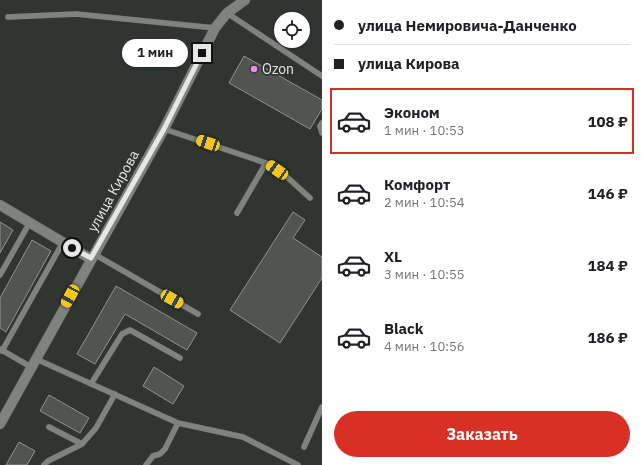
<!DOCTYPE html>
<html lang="ru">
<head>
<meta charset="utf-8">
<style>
	body { margin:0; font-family:"IBM Plex Sans",sans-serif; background:#f6f6f6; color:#202124; height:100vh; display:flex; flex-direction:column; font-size:15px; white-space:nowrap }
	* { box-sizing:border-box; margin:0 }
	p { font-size:13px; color:#757577 }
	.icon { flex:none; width:22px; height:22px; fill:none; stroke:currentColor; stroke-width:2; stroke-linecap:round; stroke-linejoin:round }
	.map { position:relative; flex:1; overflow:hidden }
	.drawer { display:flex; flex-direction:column; background:#fff; width:320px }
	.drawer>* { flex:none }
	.guide { display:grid; align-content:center; height:88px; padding:0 12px; background:#fff }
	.buttons { position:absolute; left:274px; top:12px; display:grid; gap:8px }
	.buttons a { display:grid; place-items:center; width:36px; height:36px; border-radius:50%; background:#fff; box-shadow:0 1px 3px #0004; font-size:20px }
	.end { position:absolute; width:18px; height:18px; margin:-9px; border:5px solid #e4e7e4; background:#111; box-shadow:0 0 0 2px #111 }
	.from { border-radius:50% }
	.bubble { position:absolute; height:28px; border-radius:14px; background:#fff; box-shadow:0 1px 3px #0004; font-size:13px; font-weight:700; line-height:28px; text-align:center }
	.car { position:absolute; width:12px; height:24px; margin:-12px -6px; border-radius:5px; box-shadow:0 0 3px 1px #0007; background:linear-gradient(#f5c518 24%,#345 0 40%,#f5c518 0 76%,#345 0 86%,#f5c518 0) }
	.guide b { display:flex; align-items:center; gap:14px; height:38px; font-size:15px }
	.guide b+b { border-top:1px solid #e0e0e0 }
	.guide i { width:10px; height:10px; background:#202124 }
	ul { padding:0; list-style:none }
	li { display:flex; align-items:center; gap:12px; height:66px; margin:0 8px 6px; padding:0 4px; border:2px solid transparent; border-radius:0px }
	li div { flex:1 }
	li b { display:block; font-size:15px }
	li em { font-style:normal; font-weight:700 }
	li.on { border-color:#d93025 }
	li>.icon { width:36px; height:36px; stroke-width:1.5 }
	.cta { display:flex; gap:8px; margin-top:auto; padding:8px 12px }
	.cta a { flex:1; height:46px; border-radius:24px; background:#d93025; color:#fff; font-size:16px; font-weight:700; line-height:46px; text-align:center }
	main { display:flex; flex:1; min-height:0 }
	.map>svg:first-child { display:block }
	.building { fill:#505551; stroke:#8e938f }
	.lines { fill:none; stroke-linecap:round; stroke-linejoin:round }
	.service-casing { stroke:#4e524e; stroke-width:6 }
	.minor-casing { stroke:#4e524e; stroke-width:11 }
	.service { stroke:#7e837f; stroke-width:5.5 }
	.minor { stroke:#7e837f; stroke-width:10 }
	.route { stroke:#e4e7e4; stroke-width:5 }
	.poi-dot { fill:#f489f0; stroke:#313531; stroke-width:1.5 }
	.labels { text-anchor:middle; stroke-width:3.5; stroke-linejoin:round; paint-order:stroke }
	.poi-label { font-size:14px; fill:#e4e7e4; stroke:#313531; text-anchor:start }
	.street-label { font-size:14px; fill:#e4e7e4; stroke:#313531 }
</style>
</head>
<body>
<main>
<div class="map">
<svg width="322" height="465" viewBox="0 0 322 465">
	<rect width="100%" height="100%" fill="#313531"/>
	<path class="building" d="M244,56L322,100V109L310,129L229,83Z
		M293,212L305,220L293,238L322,257V278L280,343L230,310Z
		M0,222L13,230L0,253Z
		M32,240L51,251L6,332L0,328V298Z
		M116,286L197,333L187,350L125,314L95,364L77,354Z
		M154,367L184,386L173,404L143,386Z
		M49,395L89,418L80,433L40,411Z
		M19,442L35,451L27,465H6Z"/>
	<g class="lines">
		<defs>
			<path id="service" d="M227,13L322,76
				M8,17L76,14L215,28
				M322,123L320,126L322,133
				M164,129L266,163L287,177L310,198
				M237,213L266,163
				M94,254L198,314
				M0,275L30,222
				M0,349L31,367
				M2,351L63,242
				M36,359L178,423L243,437L298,465
				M91,384L122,334L130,330L180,358
				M49,427L82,444
				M304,447L322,407
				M44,465L48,461L82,444L96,428L115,394
				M146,465L153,456L160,454L165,449L178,423"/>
			<path id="minor" d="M0,205L91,259
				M0,424L164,129L215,28L227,13L245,0"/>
		</defs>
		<use href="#service" class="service-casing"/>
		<use href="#minor" class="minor-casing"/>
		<use href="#service" class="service"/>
		<use href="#minor" class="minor"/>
	</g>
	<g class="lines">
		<path class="route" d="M72,248L91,258L164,129L202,53"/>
	</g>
	<circle class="poi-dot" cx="254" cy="69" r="4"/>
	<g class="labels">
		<g class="poi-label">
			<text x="262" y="74">Ozon</text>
		</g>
		<g class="street-label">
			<text transform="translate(113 191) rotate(-61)" y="5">улица Кирова</text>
		</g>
	</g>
</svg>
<div class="buttons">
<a><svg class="icon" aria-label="locate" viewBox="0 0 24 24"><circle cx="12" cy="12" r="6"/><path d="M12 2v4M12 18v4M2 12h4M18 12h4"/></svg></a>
</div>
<i class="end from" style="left:72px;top:248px"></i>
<i class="end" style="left:202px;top:53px"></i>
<div class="bubble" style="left:122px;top:39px;width:66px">1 мин</div>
<i class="car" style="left:208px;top:143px;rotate:289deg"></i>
<i class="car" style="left:277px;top:170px;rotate:304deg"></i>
<i class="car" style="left:70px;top:296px;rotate:209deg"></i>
<i class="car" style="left:172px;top:299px;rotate:120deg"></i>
</div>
<section class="drawer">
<div class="guide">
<b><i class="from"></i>улица Немировича-Данченко</b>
<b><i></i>улица Кирова</b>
</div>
<ul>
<li class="on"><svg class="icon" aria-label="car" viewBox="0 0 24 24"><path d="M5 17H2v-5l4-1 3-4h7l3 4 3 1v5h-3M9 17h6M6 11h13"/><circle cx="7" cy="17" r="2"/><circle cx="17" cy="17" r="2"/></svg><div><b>Эконом</b><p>1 мин · 10:53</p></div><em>108 ₽</em></li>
<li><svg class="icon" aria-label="car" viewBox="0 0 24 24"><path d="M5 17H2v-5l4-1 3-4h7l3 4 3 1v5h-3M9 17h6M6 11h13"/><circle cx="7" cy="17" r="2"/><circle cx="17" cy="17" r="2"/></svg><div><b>Комфорт</b><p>2 мин · 10:54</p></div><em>146 ₽</em></li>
<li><svg class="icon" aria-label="car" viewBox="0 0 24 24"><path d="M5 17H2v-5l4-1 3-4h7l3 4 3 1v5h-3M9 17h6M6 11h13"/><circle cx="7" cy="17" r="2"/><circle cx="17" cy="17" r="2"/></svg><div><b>XL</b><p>3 мин · 10:55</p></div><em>184 ₽</em></li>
<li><svg class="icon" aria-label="car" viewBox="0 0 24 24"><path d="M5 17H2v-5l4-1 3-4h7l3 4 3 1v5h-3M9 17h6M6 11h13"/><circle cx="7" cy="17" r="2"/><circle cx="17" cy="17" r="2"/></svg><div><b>Black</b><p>4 мин · 10:56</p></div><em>186 ₽</em></li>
</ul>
<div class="cta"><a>Заказать</a></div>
</section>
</main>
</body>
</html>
